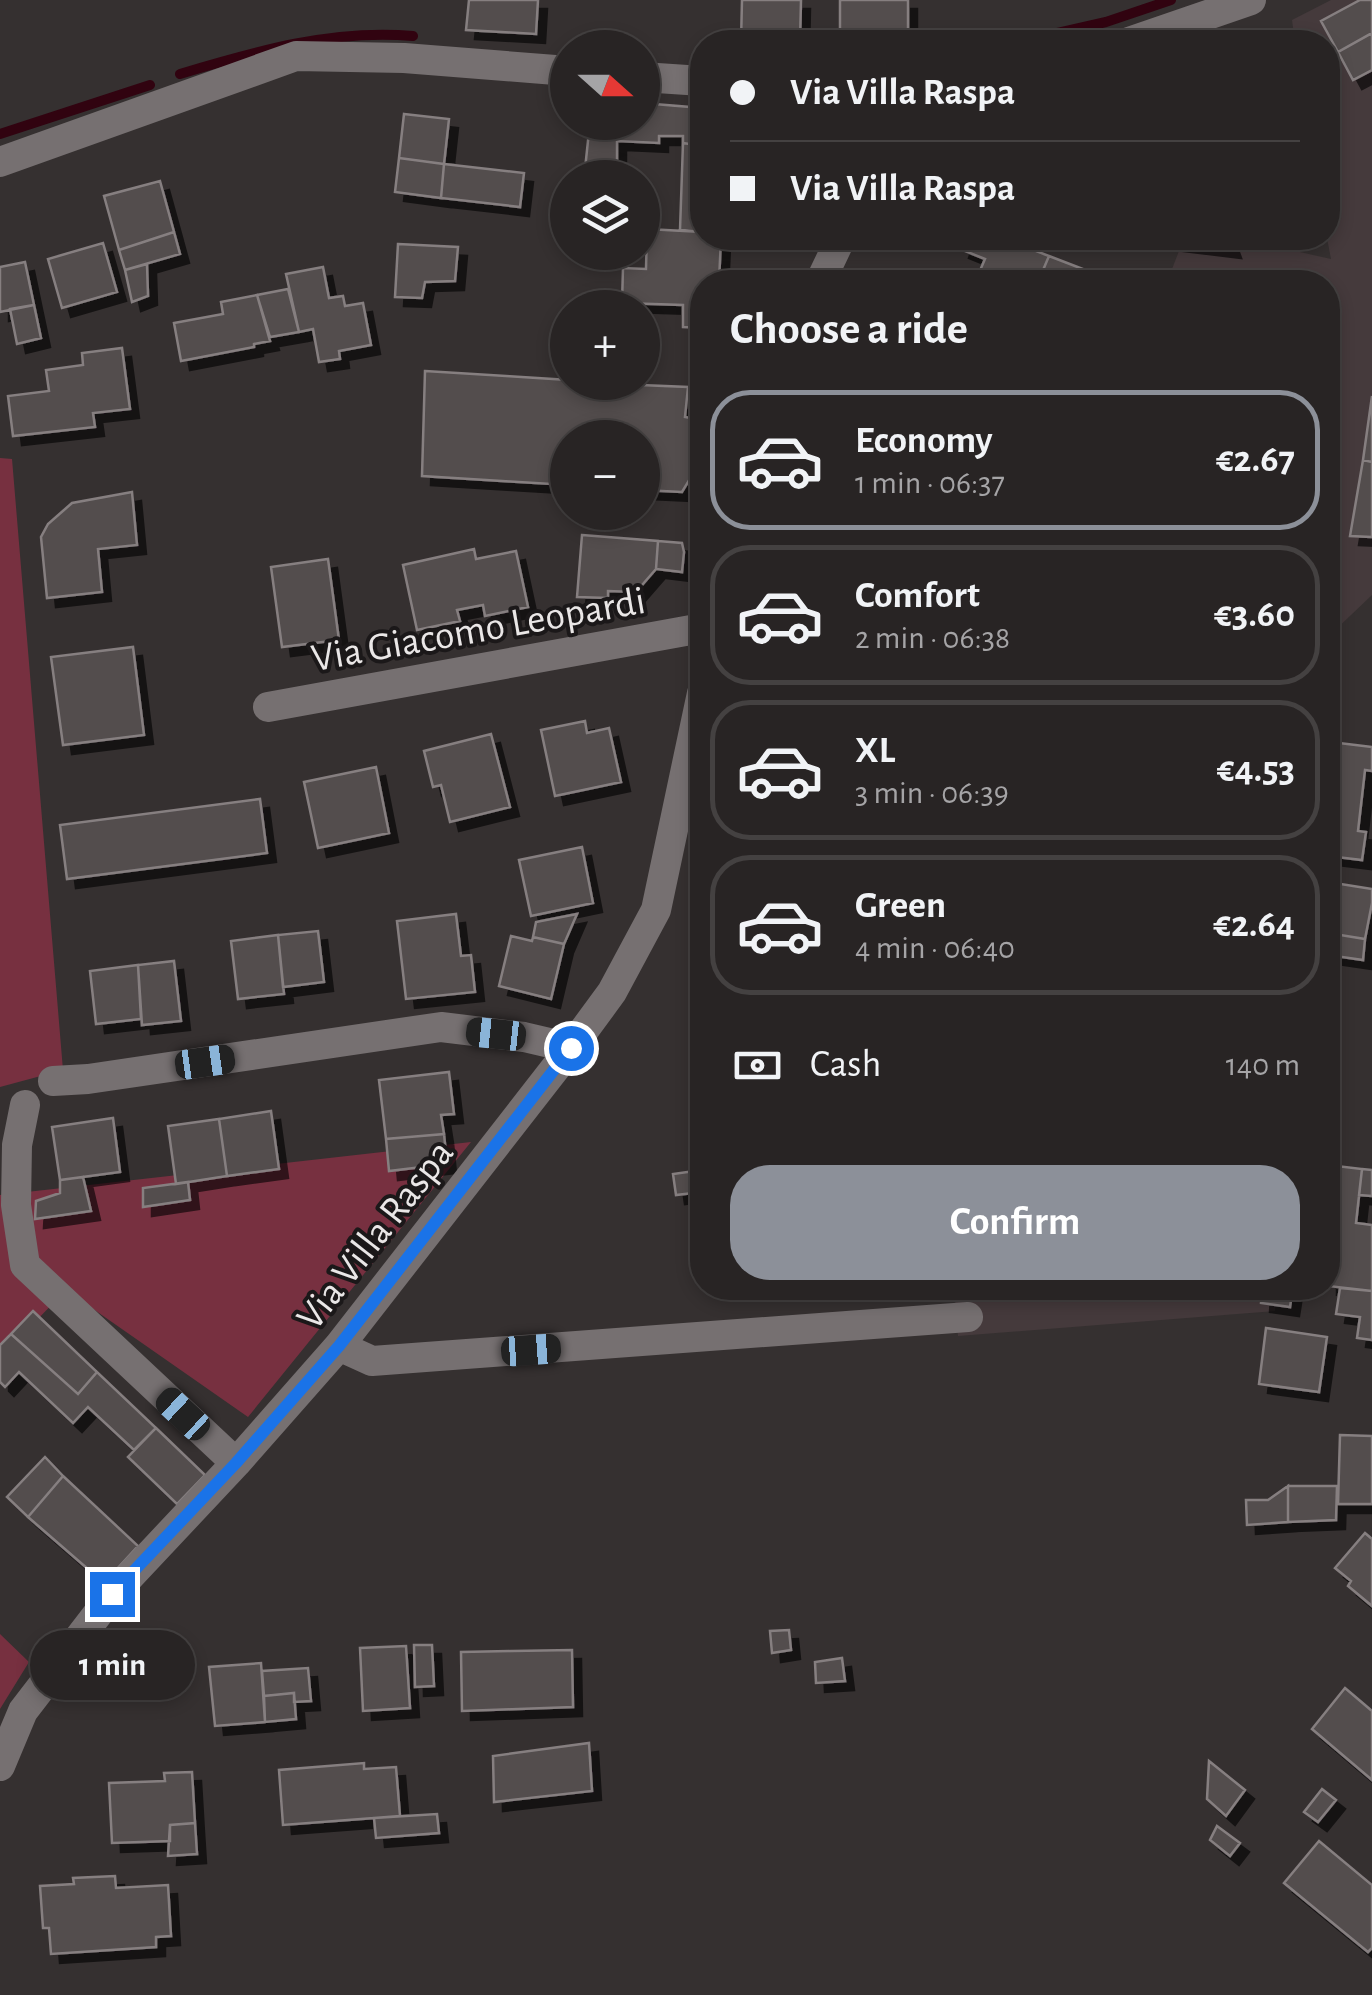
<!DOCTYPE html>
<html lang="en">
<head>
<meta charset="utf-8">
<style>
	body { margin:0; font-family:"Alegreya Sans",sans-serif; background:#302c2c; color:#f1f3f6; height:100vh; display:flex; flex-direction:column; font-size:38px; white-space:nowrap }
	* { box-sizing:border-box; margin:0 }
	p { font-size:32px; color:#a5a4a6 }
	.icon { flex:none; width:55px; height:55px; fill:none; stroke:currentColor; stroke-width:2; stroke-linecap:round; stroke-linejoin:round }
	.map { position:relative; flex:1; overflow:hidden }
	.drawer { position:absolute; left:690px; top:270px; width:650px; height:1030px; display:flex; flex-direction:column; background:#282424; border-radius:40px; box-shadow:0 5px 15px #0003,0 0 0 2px #444141 }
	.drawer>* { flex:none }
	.banner { position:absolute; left:690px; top:30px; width:650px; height:220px; border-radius:40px; box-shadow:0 5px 15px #0003,0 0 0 2px #444141; display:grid; align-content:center; height:220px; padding:0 40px; background:#282424 }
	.needle { width:65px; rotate:111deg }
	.fabs { position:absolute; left:550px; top:30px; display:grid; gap:20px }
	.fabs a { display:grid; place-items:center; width:110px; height:110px; border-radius:50%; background:#282424; box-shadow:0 5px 15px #0003,0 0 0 2px #444141; font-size:50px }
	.end { position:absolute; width:45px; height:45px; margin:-22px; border:12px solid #1a73e8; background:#fff; box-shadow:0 0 0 5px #fff }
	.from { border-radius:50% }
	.bubble { position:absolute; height:70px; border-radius:35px; background:#282424; box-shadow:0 5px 15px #0003,0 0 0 2px #444141; font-size:32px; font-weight:600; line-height:70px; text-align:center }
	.car { position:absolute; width:30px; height:60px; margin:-30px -15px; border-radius:12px; box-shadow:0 0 8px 2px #0007; background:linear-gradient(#222 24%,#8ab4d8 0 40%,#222 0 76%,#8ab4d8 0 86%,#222 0) }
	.banner b { display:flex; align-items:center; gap:35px; height:95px; font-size:38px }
	.banner b+b { border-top:2px solid #444141 }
	.banner i { width:25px; height:25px; background:#f1f3f6 }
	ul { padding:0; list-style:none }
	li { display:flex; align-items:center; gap:30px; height:140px; margin:0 20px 15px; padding:0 20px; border:5px solid #444141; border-radius:40px }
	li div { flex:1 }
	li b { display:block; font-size:38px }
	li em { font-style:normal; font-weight:600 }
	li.selected { border-color:#8c9099 }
	li>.icon { width:90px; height:90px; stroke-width:1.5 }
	h2 { padding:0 40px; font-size:45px; line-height:120px }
	.pay { display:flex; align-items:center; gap:25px; height:110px; padding:0 40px; font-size:38px }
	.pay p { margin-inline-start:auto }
	.cta { display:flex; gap:20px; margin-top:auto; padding:20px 40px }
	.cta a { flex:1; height:115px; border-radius:40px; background:#8c9099; color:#fff; font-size:40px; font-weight:600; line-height:115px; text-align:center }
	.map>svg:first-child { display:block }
	.built { fill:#453a3c }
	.green { fill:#773040 }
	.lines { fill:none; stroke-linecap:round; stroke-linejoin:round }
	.stream { stroke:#310310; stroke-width:10 }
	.building { fill:#524d4d; stroke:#867f80; stroke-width:2.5; filter:url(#shadow) }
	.minor { stroke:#767071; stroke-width:30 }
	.route { stroke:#1a73e8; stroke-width:12 }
	.labels { text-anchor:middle; stroke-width:8; stroke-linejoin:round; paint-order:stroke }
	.street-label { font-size:40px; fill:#eae7e7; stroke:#1b1819 }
</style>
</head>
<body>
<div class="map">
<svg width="1372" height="1995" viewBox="0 0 1372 1995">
	<defs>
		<filter id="shadow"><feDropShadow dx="9" dy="9" stdDeviation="0" flood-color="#0009"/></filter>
	</defs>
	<rect width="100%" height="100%" fill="#353030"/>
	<path class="built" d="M1331,0H1372V595L1330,635L1328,636V282H1167L1184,238H1237L1331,259L1327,238L1328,42H1295L1292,20Z
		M954,1288H1276L1275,1311L958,1336Z"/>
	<path class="green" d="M0,458L12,459L63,1070L0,1087Z
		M471,1142L248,1417L66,1290L0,1358V1195Z
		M0,1634L29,1662L0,1709Z"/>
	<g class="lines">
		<path class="stream" d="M1018,42L1106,22L1171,0
			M180,74C257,51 332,29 413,36
			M0,134L150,85"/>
	</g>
	<path class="building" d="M469,0H538L536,34L466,30Z
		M742,0H801L800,42H741Z
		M840,0H908V42H840Z
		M1360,0H1372V33L1338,52L1321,21Z
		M1372,33V70L1353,80L1338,52Z
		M642,103L702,108V146L683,143V136H659V143L617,141V170L585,169L590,122H642Z
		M404,114L449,119L444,164L399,158Z
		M683,143L702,146V232L680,230Z
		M399,158L444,164L441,198L395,192Z
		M444,164L524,173L520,207L441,198Z
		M160,181L174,232L119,250L104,196Z
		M647,229L702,232V238H721L719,282H702V328L683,327V305L622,303L623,268L646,269Z
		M174,232L180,254L125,270L119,250Z
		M964,238H1002L1049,256L1038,282H975L985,259L960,249Z
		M1166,238H1228L1232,249L1167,241Z
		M103,243L117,292L62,308L48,259Z
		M398,244L458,247L455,281L425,282L422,298L395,297Z
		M1049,256L1114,281L1113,282H1038Z
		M25,262L34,305L0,312V267Z
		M147,264L148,296L132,302L125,270Z
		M323,267L329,298L343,296L345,306L363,303L371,345L339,351L340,359L319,362L313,329L299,332L286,274Z
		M288,289L299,332L270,337L257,295Z
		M257,295L270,341L254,344V347L181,361L174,323L223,314L221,302Z
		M34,305L41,338L17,344L10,309Z
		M122,348L130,409L93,413L95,427L13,436L8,396L49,391L46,370L83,365L82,353Z
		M425,371L568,380V382L688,387L685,417L702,420V459L682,492L642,490V438H568V485L422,476Z
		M1372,396V462L1363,460Z
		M1363,460L1372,462V537L1350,536Z
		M132,492L137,545L98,549L102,592L47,598L41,537L48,524L72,503Z
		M582,535L658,541L656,569L636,592L608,591V598L577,597Z
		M658,541L682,543L684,552L682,572L656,569Z
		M474,549L476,559L516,551L528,607L485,616L483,605L457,610L460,621L417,630L403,565Z
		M328,559L339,640L282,647L271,567Z
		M133,647L144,735L63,745L51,657Z
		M585,721L587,733L609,728L621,782L555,796L541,730Z
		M491,734L510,807L450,822L441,785L433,787L424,751Z
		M1339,743L1372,747V771L1365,770L1358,831L1366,832L1362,860L1328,856V794H1333Z
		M376,767L389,833L318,848L304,782Z
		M260,799L267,853L67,879L60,825Z
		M582,847L593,903L531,916L519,860Z
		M1328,882L1372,889V903L1365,939L1328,933Z
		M456,914L461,956L471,955L475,992L406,999L397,921Z
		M577,914L564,944L533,937L536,922Z
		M318,931L324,982L283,987L278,935Z
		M1328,933L1365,939L1363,960L1328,955Z
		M278,935L284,994L238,999L231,941Z
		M511,936L532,941L533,937L564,944L551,999L499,986Z
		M174,961L181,1021L142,1025L138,965Z
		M138,965L141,1019L96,1024L90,971Z
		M449,1072L454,1114L441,1115L444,1134L386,1139L379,1080Z
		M271,1111L279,1169L227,1176L219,1119Z
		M113,1118L120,1172L60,1180L52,1127Z
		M219,1119L227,1176L176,1184L168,1126Z
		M444,1134L447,1164L389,1171L386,1139Z
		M1328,1165L1362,1169L1356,1223L1372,1225V1291L1328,1286Z
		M1362,1169L1372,1170V1196L1359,1195Z
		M702,1170V1192L676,1195L673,1174Z
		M83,1177L91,1211L35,1219L36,1201L60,1193V1180Z
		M188,1182L190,1200L143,1207V1188Z
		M1262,1288H1293L1290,1307L1261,1303Z
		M1340,1288L1372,1291V1340L1357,1338L1360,1317L1336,1314Z
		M33,1311L97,1372L78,1394L11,1334Z
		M1266,1328L1327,1337L1319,1392L1259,1384Z
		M11,1334L78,1394L97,1372L156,1428L134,1450L88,1407L73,1423L19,1372L5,1387L0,1382V1345Z
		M156,1428L205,1475L177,1504L128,1457Z
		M1340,1435L1372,1436V1504H1338Z
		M45,1457L63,1476L28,1517L7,1497Z
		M63,1476L138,1546L104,1583L28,1517Z
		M1288,1486H1337L1336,1520L1288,1522Z
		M1288,1486V1522L1247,1525L1246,1500H1268Z
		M1365,1533L1372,1539V1606L1348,1586L1351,1581L1335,1568Z
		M789,1630L791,1650L772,1653L770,1631Z
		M414,1645H432L434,1686L415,1687Z
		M406,1646L410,1708L363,1711L360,1648Z
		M572,1650L573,1707L462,1711L461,1652Z
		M842,1658L845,1681L816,1683L815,1662Z
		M261,1663L265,1722L215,1726L209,1667Z
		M308,1668L311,1701L294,1702V1693L264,1696L262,1671Z
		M1345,1688L1372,1711V1780L1312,1729Z
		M294,1693L296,1719L265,1722L264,1696Z
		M589,1743L592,1791L494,1802L493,1756Z
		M1209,1761L1245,1790L1226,1816L1207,1799Z
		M364,1763V1769L396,1767L400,1816L283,1825L279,1770Z
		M192,1772L195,1823L170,1825V1841L112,1843L109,1783L165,1781L164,1773Z
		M1322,1789L1336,1800L1318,1822L1304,1812Z
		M437,1814L439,1833L376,1838L374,1818Z
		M195,1823L197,1854L168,1856L170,1825Z
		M1217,1826L1240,1843L1230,1856L1210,1840Z
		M1319,1841L1372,1885V1948L1368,1952L1284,1883Z
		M115,1876L116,1888L168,1885L171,1936L156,1937V1947L51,1954L49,1928H43L40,1886L74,1884L73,1878Z"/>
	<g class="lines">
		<path class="minor" d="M1129,42L1251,0
			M642,77L702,81
			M0,162L296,56L404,58L568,71
			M820,282L841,238
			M268,707L702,628
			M53,1081L88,1079L441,1027L524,1037L571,1048
			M25,1105L17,1145L16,1205L25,1265L236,1463
			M339,1346L372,1361L968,1317
			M0,1766L23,1711L113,1594L236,1463L339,1346L571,1048L612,992L656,910L702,693"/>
	</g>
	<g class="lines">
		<path class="route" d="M112,1594L236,1463L339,1346L571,1048"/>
	</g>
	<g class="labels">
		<g class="street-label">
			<text transform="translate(478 628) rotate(-10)" y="14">Via Giacomo Leopardi</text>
			<text transform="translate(374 1234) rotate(-52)" y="14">Via Villa Raspa</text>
		</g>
	</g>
</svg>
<div class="fabs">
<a><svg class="needle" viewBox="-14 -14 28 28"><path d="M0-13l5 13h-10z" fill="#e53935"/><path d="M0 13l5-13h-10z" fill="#a5a4a6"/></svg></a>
<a><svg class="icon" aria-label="layers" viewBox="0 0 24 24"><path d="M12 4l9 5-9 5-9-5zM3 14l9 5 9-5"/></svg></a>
<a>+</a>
<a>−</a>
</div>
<i class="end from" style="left:571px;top:1048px"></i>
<i class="end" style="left:112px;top:1594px"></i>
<div class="bubble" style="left:30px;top:1630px;width:165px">1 min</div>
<i class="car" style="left:496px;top:1034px;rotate:276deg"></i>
<i class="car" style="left:205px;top:1062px;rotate:82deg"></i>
<i class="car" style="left:531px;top:1350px;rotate:86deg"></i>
<i class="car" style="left:183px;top:1414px;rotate:313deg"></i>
<div class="banner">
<b><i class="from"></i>Via Villa Raspa</b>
<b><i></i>Via Villa Raspa</b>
</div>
<section class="drawer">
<h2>Choose a ride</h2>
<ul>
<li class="selected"><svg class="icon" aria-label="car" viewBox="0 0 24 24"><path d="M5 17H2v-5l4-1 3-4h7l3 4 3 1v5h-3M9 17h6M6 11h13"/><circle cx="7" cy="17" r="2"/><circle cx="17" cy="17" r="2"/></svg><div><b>Economy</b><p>1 min · 06:37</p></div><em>€2.67</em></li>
<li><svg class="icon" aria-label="car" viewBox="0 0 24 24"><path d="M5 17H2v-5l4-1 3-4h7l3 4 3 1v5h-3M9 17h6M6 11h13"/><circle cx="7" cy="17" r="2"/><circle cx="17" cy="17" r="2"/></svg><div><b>Comfort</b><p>2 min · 06:38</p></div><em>€3.60</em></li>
<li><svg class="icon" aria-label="car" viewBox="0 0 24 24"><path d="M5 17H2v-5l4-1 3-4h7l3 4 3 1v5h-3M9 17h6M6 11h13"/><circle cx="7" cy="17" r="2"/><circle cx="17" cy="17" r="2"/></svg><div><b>XL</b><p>3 min · 06:39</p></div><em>€4.53</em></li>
<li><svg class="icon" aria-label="car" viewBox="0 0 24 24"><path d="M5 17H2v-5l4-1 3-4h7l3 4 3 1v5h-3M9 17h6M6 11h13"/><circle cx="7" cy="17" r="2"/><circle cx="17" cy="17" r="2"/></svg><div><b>Green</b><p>4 min · 06:40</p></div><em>€2.64</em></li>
</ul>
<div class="pay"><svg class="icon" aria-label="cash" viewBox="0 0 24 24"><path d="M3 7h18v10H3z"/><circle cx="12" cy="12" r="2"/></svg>Cash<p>140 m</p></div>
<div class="cta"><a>Confirm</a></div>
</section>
</div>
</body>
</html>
